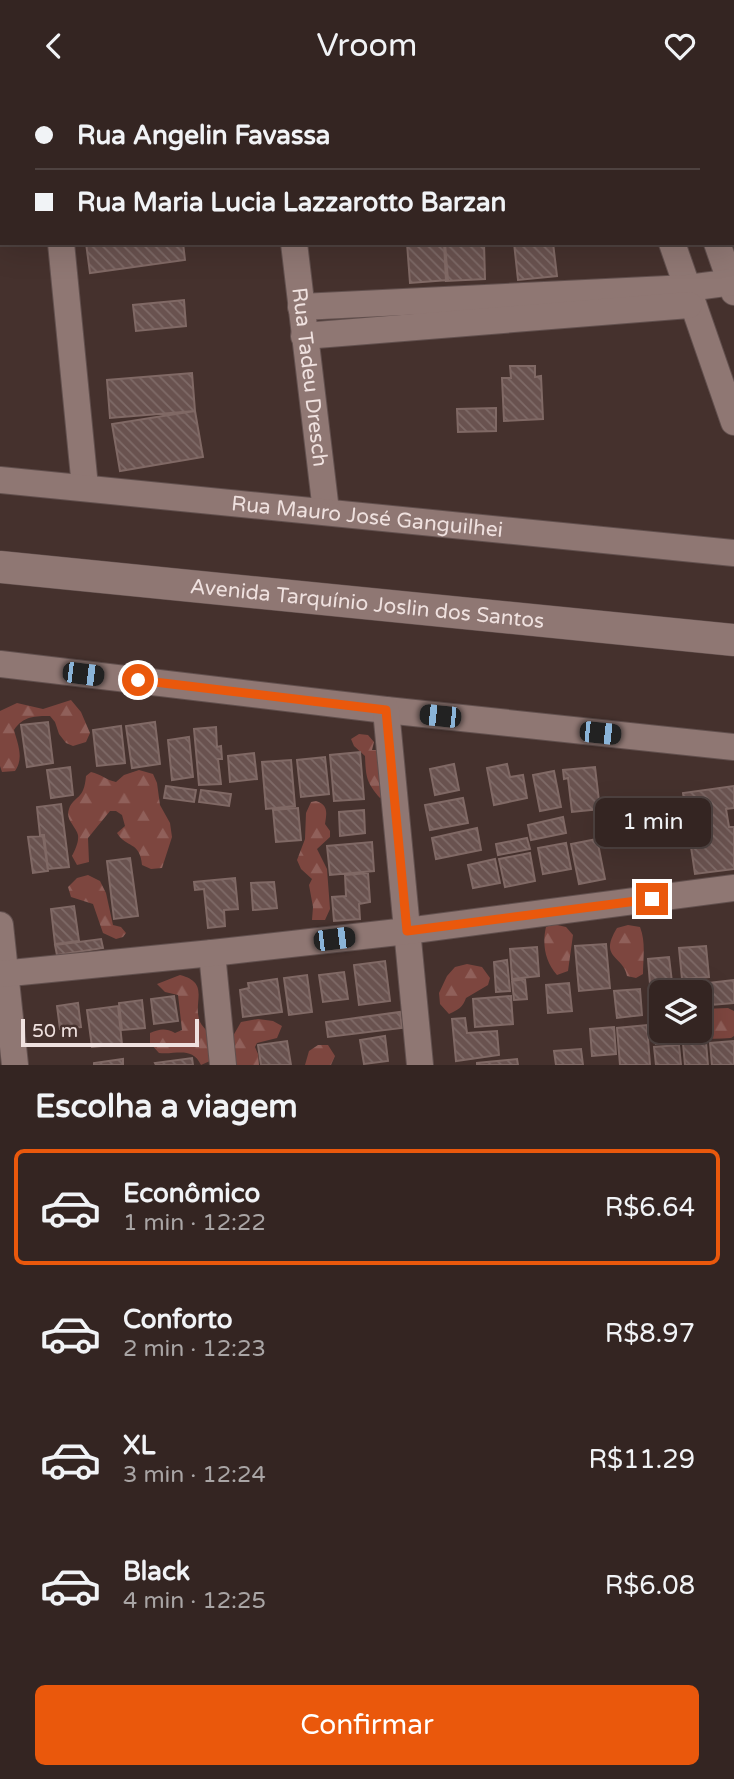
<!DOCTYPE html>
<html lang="pt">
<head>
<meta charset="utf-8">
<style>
	body { margin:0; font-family:"Varela Round",sans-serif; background:#3f312f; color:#f1f3f6; height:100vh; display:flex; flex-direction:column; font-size:26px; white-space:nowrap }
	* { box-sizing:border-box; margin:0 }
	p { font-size:23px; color:#a9a5a5 }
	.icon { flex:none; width:38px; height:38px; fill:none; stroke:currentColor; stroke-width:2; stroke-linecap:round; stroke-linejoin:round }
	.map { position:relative; height:974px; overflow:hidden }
	.details { display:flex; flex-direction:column; background:#342522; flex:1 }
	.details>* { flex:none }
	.guide { position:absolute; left:0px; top:0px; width:735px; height:154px; box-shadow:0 7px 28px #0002,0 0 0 2px #4e4240; display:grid; align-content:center; height:154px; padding:0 35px; background:#342522 }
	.controls { position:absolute; left:649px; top:889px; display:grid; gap:14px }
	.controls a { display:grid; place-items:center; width:63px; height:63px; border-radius:10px; background:#342522; box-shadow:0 7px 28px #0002,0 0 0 2px #4e4240; font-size:35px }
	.scale { position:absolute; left:21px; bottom:18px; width:178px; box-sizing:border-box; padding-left:7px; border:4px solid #efe1df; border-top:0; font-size:19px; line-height:24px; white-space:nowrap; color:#efe1df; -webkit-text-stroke:5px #45312d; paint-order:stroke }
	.end { position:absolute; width:32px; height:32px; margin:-16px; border:9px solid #ea580c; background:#fff; box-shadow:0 0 0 4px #fff }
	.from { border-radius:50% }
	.bubble { position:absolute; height:49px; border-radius:10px; background:#342522; box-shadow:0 7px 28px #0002,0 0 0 2px #4e4240; font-size:23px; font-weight:600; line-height:49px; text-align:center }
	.car { position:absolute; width:21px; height:42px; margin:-21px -10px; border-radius:9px; box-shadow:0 0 5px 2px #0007; background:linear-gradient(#222 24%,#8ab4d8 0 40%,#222 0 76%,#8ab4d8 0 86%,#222 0) }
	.guide b { display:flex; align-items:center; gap:24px; height:66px; font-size:26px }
	.guide b+b { border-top:2px solid #4e4240 }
	.guide i { width:18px; height:18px; background:#f1f3f6 }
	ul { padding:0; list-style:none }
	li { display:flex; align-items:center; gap:21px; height:116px; margin:0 14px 10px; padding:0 21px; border:4px solid transparent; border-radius:10px }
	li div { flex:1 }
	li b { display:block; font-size:26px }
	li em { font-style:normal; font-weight:600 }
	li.current { border-color:#ea580c }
	li>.icon { width:63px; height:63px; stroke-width:1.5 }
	h2 { padding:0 35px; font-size:32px; line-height:84px }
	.cta { display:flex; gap:14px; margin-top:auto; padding:14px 35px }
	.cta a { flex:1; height:80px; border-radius:10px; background:#ea580c; color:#fff; font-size:28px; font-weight:600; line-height:80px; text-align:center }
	header { display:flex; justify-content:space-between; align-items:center; height:91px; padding:0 35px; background:#342522; font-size:32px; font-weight:600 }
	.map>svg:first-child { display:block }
	.forest { fill:url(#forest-firs) }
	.building { fill:url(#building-back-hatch); stroke:#806965; stroke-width:2 }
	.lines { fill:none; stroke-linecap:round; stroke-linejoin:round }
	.minor-casing { stroke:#62504e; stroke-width:28 }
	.tertiary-casing { stroke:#62504e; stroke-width:33 }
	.minor { stroke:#8f7773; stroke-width:26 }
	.tertiary { stroke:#8f7773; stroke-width:32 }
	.route { stroke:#ea580c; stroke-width:9 }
	.labels { text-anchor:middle; stroke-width:5; stroke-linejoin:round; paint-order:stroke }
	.street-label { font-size:21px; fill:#efe1df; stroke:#45312d }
</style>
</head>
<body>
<header><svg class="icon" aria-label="back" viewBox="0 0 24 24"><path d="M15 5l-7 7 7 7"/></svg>Vroom<svg class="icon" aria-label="heart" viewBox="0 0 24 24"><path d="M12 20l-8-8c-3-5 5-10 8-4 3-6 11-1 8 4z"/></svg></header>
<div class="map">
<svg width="734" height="974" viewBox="0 0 734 974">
	<defs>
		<pattern id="forest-firs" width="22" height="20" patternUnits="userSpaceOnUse" patternTransform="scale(1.75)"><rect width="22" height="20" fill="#7d463f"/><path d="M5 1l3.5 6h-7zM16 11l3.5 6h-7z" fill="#90605a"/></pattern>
		<pattern id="building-back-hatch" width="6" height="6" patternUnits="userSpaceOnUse" patternTransform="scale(1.75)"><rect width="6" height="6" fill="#69524f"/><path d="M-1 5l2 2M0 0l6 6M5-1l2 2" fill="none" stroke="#7f6b68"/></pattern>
	</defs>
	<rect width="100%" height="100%" fill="#45312d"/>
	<path class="forest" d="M71,609L81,621L90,642L86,651L73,655L66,652L59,643L55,631L50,625C35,625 23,625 14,639C18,654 24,667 15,680L2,681L0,675V620L17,612L43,618Z
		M359,643L368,644L374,651L372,659H380L386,702L380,707C366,691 366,686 365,665L354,655L351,648Z
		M139,679L153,683L157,692L160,714L170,732L172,746L162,777L151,778L142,774C140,750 126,757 117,742L125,735L122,724L116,720H110L88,747L89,771L77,774L72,765C75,759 79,751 78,744C76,735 65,729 69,718C74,704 84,710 86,685L91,681C101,683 106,689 116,691L124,684Z
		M316,710C328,714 327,721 325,733L330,740V746L317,758L327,778L330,818L325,829H312L313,816L309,794L312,788L301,778L297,769L305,748L306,722L311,711Z
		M88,784L100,790L106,802L113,834L121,836L126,842L123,846L116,848L103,842L93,813L71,806L68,796L77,787Z
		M553,833L566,836L573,844L568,880L557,884C545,871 542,853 546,836Z
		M628,834L640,836C646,851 643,867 643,883L636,887L627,885C623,864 598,868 617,837Z
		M467,873L482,876L490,887L488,894L466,907C463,916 458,919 449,923L440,913L439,902L447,885L455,876Z
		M180,884C211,892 192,911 200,931C202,935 205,937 207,941C210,949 209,961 210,970L201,974C192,955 176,964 159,962L150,952V942C160,938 165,937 175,942L182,939L178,904L165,901L157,893Z
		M700,911L702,918L728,917L734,920V945L731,947C713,948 696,949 681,940H700Z
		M258,928L273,930L282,935L277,947L257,952L255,956L258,963L259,974H230L233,945L241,931Z
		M318,954H328L335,965L331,974H305L309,960Z"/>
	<path class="building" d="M86,152H183L185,169L90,182Z
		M407,152H445L448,189L410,192Z
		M444,152H484L485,188L446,190Z
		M514,152H553L557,185L518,189Z
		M184,209L186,235L136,240L133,214Z
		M510,275H535V286L541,285L543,328L504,330L502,287H511Z
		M192,282L195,320L110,327L107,289Z
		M496,317V340L458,341L457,318Z
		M195,320L203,366L120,380L112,333Z
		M48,631L53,672L27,676L21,634Z
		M155,631L160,673L132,677L126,635Z
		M121,635L125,672L97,675L93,639Z
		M216,636L217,656L221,655L222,668H218L221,693L199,694L194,638Z
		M189,646L193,686L172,689L168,649Z
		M360,661L364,708L334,710L330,664Z
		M254,662L257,688L230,691L228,665Z
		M325,666L329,703L301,706L297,669Z
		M291,669L295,715L266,718L262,671Z
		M454,673L459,699L435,704L430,678Z
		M507,673L510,686L523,684L527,707L494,714L487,677Z
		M70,676L73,704L51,707L47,679Z
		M595,676L600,718L572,721L568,687L564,688L563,679Z
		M554,680L561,716L540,720L533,684Z
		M166,695L196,699L194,711L164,707Z
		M734,695V717L726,718L729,736H734V778L695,783L683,702Z
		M201,699L231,703L229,715L199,711Z
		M463,707L468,732L430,739L425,714Z
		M61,713L69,776L48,778L44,744H40L37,716Z
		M298,717L301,749L276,751L273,719Z
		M364,719L365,742L340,745L339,721Z
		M563,726L566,742L531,749L528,734Z
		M477,737L481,759L436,768L432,747Z
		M43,745L48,780L33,782L28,746Z
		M527,747L530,758L498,764L496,753Z
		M597,748L605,788L579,793L571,753Z
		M372,751L374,780L330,784L327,755Z
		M566,752L571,778L543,783L538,757Z
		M530,762L535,790L505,796L499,768Z
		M130,767L138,825L114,828L107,770Z
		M495,768L500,792L473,797L468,774Z
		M368,782L370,811L359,813L360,828L334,830L332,806L346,805L345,784Z
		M235,787L238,818L224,819L225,835L208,837L204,798L195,799L194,791Z
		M274,791L277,817L253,819L251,792Z
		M74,815L79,850L55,853L51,818Z
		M101,848L103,857L57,864L55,854Z
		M606,853L610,897L579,900L575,855Z
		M706,855L709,886L682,888L679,857Z
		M537,856L539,885L512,888L510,858Z
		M669,866L672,891L650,893L648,868Z
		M507,869L510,900L496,901L494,871Z
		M385,870L390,910L359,914L354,874Z
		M344,881L348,908L323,911L319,884Z
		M307,884L312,921L289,924L284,887Z
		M277,888L282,921L243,926L240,899L249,897L248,892Z
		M525,888L527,908L514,909L512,890Z
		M734,889V912L711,914L709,892Z
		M569,892L572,920L548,922L546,894Z
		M640,898L642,924L617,927L614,900Z
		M174,905L178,930L154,933L151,908Z
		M511,905L513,933L475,936L473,908Z
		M142,909L145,937L122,939L119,912Z
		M78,912L81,936L60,938L57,915Z
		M118,915L122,953L92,956L87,919Z
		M400,921L402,937L328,946L326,931Z
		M465,927L467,942L497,940L499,964L456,970L452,928Z
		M647,934L650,974H620L617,937Z
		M614,936L616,963L592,965L590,938Z
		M679,940L680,951L656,953L654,942Z
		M385,945L388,970L364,973L360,949Z
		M287,950L291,974H261L258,954Z
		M734,950V974H712L710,952Z
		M706,951L708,974H685L683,953Z
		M679,954L681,974H656L654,956Z
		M581,958L583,974H556L554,960Z
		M192,967L193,974H156L155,972Z
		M123,968V974H94V972Z
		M517,968L518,974H477V972Z"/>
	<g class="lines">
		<defs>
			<g id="minor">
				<path d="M47,0V2"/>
				<path d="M278,0V2"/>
				<path d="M617,0L618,2"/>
				<path d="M663,0V2"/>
				<path d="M388,2L402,0"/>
				<path d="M61,152L85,396"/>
				<path id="s1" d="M294,152L326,420"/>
				<path d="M672,152L734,331"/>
				<path d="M717,152L734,201"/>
				<path d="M301,216L688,197L734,191"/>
				<path d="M304,245L689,214"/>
				<path id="s2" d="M0,389L734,462"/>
				<path d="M0,573L386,619L734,656"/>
				<path d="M386,619L420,974"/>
				<path d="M0,834L15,974"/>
				<path d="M212,862L223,974"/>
				<path d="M0,883L212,862L407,840L734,797"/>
			</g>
			<g id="tertiary">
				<path id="s3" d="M0,476L734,549"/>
			</g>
		</defs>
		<use href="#minor" class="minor-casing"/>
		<use href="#tertiary" class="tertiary-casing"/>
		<use href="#minor" class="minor"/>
		<use href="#tertiary" class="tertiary"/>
	</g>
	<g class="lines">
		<path class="route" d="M138,589L386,619L407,840L652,808"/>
	</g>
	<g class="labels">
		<g class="street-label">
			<text dy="7" stroke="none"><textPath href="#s1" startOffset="135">Rua Tadeu Dresch</textPath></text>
			<text dy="7" stroke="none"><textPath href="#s2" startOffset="369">Rua Mauro José Ganguilhei</textPath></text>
			<text dy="7" stroke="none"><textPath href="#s3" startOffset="369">Avenida Tarquínio Joslin dos Santos</textPath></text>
		</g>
	</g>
</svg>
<div class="controls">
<a><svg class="icon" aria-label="layers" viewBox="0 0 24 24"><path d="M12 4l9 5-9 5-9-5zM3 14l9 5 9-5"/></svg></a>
</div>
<div class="scale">50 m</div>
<i class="end from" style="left:138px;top:589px"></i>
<i class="end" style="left:652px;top:808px"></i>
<div class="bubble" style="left:595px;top:707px;width:116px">1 min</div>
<i class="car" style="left:83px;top:583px;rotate:97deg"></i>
<i class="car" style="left:440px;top:625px;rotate:276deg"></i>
<i class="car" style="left:600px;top:642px;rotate:96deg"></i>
<i class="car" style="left:334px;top:848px;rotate:83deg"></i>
<div class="guide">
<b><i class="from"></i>Rua Angelin Favassa</b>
<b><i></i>Rua Maria Lucia Lazzarotto Barzan</b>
</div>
</div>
<section class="details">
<h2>Escolha a viagem</h2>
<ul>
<li class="current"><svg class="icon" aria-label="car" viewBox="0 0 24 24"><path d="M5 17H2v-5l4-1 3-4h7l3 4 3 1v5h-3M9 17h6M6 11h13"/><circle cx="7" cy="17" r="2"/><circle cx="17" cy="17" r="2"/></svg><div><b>Econômico</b><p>1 min · 12:22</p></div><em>R$6.64</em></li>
<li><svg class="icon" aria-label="car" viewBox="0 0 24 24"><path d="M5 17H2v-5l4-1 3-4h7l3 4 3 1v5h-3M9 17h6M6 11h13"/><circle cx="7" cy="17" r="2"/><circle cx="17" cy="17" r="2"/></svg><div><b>Conforto</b><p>2 min · 12:23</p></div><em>R$8.97</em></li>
<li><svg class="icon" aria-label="car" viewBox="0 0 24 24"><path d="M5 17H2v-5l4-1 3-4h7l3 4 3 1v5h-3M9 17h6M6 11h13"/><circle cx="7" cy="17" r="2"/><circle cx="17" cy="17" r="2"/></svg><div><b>XL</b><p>3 min · 12:24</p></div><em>R$11.29</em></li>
<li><svg class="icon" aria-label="car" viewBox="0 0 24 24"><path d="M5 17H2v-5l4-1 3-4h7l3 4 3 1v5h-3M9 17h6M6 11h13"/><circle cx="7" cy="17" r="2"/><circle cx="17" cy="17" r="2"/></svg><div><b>Black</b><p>4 min · 12:25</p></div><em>R$6.08</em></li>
</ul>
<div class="cta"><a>Confirmar</a></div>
</section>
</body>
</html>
